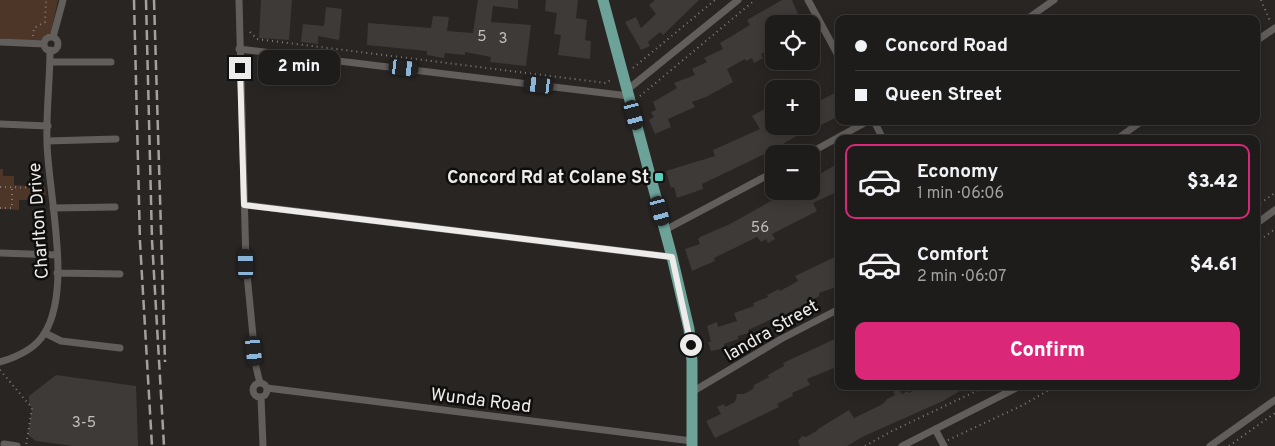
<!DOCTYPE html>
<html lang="en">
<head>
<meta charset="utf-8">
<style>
	body { margin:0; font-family:Overpass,sans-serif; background:#262523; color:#f1f3f6; height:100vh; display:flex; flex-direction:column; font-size:19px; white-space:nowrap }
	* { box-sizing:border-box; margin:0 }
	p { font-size:16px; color:#a1a1a2 }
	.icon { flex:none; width:28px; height:28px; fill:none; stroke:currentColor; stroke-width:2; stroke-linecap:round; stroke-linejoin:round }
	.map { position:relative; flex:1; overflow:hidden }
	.side { position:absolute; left:835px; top:135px; width:425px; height:255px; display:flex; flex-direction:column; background:#1e1c1a; border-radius:10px; box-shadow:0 2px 12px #0003,0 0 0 1px #3c3a39 }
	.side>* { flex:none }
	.top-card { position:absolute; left:835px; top:15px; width:425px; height:110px; border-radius:10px; box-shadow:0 2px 12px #0003,0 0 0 1px #3c3a39; display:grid; align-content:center; height:110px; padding:0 20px; background:#1e1c1a }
	.tools { position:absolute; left:765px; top:15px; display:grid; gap:10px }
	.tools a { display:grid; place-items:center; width:55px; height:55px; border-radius:10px; background:#1e1c1a; box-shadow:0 2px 12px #0003,0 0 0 1px #3c3a39; font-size:25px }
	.end { position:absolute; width:22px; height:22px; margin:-11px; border:6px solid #eeeceb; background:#111; box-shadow:0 0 0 2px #111 }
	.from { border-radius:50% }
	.bubble { position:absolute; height:35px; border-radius:10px; background:#1e1c1a; box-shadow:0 2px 12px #0003,0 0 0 1px #3c3a39; font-size:16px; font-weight:800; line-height:35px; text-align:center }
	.car { position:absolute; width:15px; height:30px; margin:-15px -8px; border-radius:6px; box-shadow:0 0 4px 1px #0007; background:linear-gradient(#222 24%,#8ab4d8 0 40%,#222 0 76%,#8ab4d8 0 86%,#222 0) }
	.top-card b { display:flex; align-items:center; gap:18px; height:48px; font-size:19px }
	.top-card b+b { border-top:1px solid #3c3a39 }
	.top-card i { width:12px; height:12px; background:#f1f3f6 }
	ul { padding:9px 0 0; list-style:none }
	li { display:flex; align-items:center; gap:15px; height:75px; margin:0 10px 8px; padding:0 10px; border:2px solid transparent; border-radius:10px }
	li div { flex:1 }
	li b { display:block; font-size:19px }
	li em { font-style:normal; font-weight:800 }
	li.current { border-color:#db2777 }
	li>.icon { width:45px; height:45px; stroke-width:1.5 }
	.button { display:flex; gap:10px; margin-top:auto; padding:10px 20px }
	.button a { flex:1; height:58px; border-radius:10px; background:#db2777; color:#fff; font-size:20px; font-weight:800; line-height:58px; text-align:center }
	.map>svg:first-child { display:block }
	.green { fill:#4d3528 }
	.building { fill:#3d3a38 }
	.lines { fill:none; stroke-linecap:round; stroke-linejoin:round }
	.path { stroke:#807e7c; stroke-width:2; stroke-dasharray:1 4; stroke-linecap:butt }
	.minor { stroke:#625e5c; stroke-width:7 }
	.primary { stroke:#6da298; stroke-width:11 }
	.rail { stroke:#a3a19f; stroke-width:2.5; stroke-dasharray:10 5; stroke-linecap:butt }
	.route { stroke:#eeeceb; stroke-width:6 }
	.poi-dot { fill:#5bcebc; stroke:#100e0d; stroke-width:2 }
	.labels { text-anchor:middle; stroke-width:5; stroke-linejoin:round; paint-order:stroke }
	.number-label { font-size:15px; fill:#c2c0be }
	.poi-label { font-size:18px; font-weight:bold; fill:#eeeceb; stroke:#100e0d; text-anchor:end }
	.street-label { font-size:18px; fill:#eeeceb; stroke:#100e0d }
</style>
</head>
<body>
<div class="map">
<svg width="1275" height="446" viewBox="0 0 1275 446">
	<rect width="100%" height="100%" fill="#282523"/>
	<path class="green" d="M0,0H58L51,32L38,42L0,38Z
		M0,169H3V176H14V185L45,187L46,195L31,194V200H19V210L0,209Z"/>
	<path class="building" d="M261,0H292L289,40L259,38Z
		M478,0H518V9L493,6L491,22L531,25L526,66L490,62L491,57L465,52V55L445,53L444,58L427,55V51L367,45L368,23L431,28L433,16L449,17L447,31L473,33Z
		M546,0H578L576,18L587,20L585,40L591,41L590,59L558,55L561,35L554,34L557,13L545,11Z
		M655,0H699L663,35L660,32L648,42L650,46L641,50L625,22L636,17L641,28L656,14L649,5Z
		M782,0H792L802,24H774V47L761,54L763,58L754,63L752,58L746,61L745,59L727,69L733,82L706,97L692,102L695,107L668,119L671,127L655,134L649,120L654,117L651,112L656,110L653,102L677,88L674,83L695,75L692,69L707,62L704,58L723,49L720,43L750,25L747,20Z
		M326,7L342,9L339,40L318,36V44L301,42L303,24L324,26Z
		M835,93L836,95L839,94V116L811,130V127L773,150L702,184L703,189L677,198L674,187L671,188L666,171L715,156L713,150L760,129L752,116L768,107L774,117V126H811V105Z
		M839,163V191L813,203L817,211L772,234L775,239L768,243L766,239L761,242L757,237L714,258L715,261L692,271L685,249L700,244L698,239L700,237L730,224L789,191H811V179Z
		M839,255V286L819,293V296L807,303L779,318L778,316L755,327L748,330L749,333L738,336V339L724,344L725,348L711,351L708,342H711L707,326L717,322L718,327L737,321L734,313L754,306L753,303L768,297L767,295L779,289L780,291L798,281L795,276Z
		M839,337V366L807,379L810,385L792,393L793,396L777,404L779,407L715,438L706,421L721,414L717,407L724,404L725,407L735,402L737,394H744L753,389L754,385L769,377L768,375L784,366L783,363Z
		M56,375L136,386L138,446H73L36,441L28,435L32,408L29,404V396Z
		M922,386H968L943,401L862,437L847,446H800L798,441L802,436L806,437L818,430V429L849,410L854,418L883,404L887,399L895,395L893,392L899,389L902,394L908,391L909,393Z"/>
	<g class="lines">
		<path class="path" d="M1261,0L1270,21
			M250,32L257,39L606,83L612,79
			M33,36L34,28L45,22L46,0
			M633,68L715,0
			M640,96L755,0
			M0,187L43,188
			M1256,206L1275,193
			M0,208H12V187
			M1256,243L1275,229
			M0,370L32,408L26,446
			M948,440L1023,405L1056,386
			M865,446L892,431L987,386
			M1229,446L1275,413"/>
		<path class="minor" d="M239,0L246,264L256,367L260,383
			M808,0L839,57
			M1027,19L1054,0
			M53,37L63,0
			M44 44a7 7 0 1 1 14 0a7 7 0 1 1-14 0Z
			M1256,41L1275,28
			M0,42L44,44
			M239,49L629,96
			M50,62H111
			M627,90L738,0
			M874,121L883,139
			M0,124L48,126
			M1117,139L1142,121
			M47,141L116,139
			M808,154L868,121
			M245,205L672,257
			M53,208L115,207
			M1256,224L1275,210
			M665,230L774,172
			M0,253L57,255
			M57,273L120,274
			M45,333L61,341L120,348
			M0,362C17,357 35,349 44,334C73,289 48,194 47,142C46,111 50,81 50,50
			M253 390a7 7 0 1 1 14 0a7 7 0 1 1-14 0Z
			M267,388L692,441
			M692,392L781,339L839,309
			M261,397L263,446
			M935,429L944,446
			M4,444L17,446
			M902,446L1020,386
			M1210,446L1275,400"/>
		<path class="primary" d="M603,0L672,257L689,329L692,361V446"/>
		<path class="rail" d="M134,0L140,242L152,446
			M146,0L152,240L164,446
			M154,0L165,362"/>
	</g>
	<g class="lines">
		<path class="route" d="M240,68L244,205L672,257L691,345"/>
	</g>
	<rect class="poi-dot" x="654" y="172" width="10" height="10" rx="2.5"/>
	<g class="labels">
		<g class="number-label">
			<text x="482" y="41">5</text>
			<text x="503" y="43">3</text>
			<text x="760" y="232">56</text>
			<text x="84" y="427">3-5</text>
		</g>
		<g class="poi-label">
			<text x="649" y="183">Concord Rd at Colane St</text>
		</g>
		<g class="street-label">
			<text transform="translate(38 221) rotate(-94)" y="6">Charlton Drive</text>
			<text transform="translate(771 330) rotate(-30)" y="6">Iandra Street</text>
			<text transform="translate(481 400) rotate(7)" y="6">Wunda Road</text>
		</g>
	</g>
</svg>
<div class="tools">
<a><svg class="icon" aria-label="locate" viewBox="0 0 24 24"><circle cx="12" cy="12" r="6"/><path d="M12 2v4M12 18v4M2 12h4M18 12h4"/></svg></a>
<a>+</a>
<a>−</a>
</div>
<i class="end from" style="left:691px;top:345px"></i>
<i class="end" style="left:240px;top:68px"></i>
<div class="bubble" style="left:258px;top:50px;width:82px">2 min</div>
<i class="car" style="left:404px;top:68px;rotate:97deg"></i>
<i class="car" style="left:539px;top:85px;rotate:277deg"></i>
<i class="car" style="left:634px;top:115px;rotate:165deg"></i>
<i class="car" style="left:660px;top:211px;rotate:165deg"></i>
<i class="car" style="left:246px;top:264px;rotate:359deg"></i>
<i class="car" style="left:254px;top:351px;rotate:174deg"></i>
<div class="top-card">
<b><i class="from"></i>Concord Road</b>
<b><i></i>Queen Street</b>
</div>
<section class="side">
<ul>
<li class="current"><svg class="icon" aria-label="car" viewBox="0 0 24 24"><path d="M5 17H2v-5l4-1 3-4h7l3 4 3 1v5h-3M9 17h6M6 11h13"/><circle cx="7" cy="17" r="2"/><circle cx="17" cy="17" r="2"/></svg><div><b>Economy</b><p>1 min · 06:06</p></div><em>$3.42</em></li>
<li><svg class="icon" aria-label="car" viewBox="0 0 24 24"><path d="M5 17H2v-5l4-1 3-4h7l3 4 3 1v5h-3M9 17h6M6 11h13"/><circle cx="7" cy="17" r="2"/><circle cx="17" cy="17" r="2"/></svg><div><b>Comfort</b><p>2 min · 06:07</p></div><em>$4.61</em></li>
</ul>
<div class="button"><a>Confirm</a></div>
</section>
</div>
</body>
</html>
